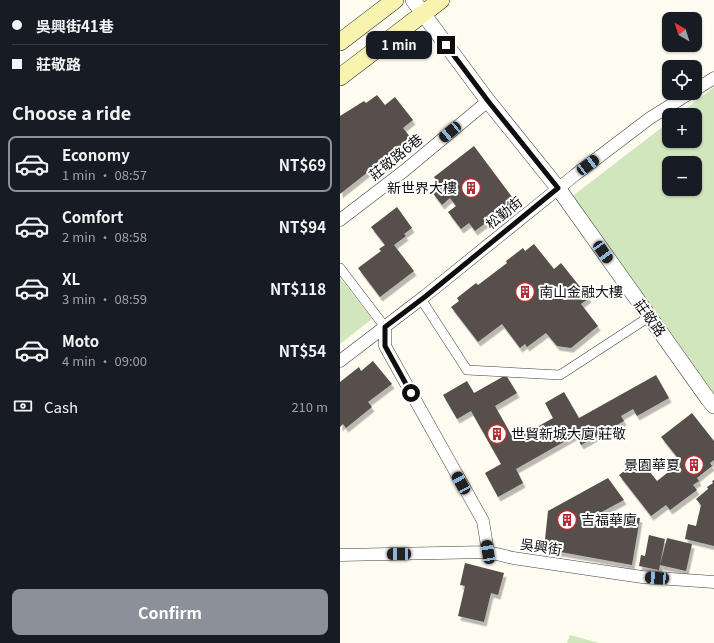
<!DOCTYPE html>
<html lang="en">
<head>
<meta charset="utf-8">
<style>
	body { margin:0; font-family:Georgia,"Noto Sans TC",serif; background:#242831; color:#f1f3f6; height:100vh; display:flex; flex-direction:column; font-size:15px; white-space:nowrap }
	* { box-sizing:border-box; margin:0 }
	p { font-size:13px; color:#9ea1a6 }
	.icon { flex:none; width:22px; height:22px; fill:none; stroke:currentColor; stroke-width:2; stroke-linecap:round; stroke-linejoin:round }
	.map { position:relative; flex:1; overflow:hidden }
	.sheet { display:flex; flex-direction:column; background:#171b24; width:340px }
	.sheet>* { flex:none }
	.guide { display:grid; align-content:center; height:88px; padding:0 12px; background:#171b24 }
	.needle { width:26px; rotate:321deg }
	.buttons { position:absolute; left:322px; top:12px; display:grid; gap:8px }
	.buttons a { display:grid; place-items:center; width:40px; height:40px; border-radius:8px; background:#171b24; box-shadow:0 1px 3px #0004; font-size:20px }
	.end { position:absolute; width:18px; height:18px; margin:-9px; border:5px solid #0e0e0e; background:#fff; box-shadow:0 0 0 2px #fff }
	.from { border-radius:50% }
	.bubble { position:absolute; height:28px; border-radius:8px; background:#171b24; box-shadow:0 1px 3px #0004; font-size:13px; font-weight:700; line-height:28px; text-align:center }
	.car { position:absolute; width:12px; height:24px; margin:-12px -6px; border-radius:5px; box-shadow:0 0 3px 1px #0007; background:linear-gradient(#222 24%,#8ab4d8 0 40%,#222 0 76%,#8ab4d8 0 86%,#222 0) }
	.guide b { display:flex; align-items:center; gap:14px; height:38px; font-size:15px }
	.guide b+b { border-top:1px solid #363941 }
	.guide i { width:10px; height:10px; background:#f1f3f6 }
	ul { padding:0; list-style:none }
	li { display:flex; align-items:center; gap:12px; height:56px; margin:0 8px 6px; padding:0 4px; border:2px solid transparent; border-radius:8px }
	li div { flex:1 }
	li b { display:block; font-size:15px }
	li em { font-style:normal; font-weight:700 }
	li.active { border-color:#8c9099 }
	li>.icon { width:36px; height:36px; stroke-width:1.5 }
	h2 { padding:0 12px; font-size:18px; line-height:48px }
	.pay { display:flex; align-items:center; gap:10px; height:44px; padding:0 12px; font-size:15px }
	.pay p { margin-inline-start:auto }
	.cta { display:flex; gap:8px; margin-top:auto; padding:8px 12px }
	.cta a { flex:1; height:46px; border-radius:8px; background:#8c9099; color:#fff; font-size:16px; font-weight:700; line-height:46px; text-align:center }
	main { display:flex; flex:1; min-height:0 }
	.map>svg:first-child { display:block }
	.green { fill:#d1e6bc; fill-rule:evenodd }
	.building { fill:#564f4b; filter:url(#shadow) }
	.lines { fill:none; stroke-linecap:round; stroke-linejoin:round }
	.pedestrian-casing { stroke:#414141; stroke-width:10 }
	.minor-casing { stroke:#414141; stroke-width:13 }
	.tertiary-casing { stroke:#414141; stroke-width:16 }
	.secondary-casing { stroke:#303030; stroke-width:18 }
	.pedestrian { stroke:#fff; stroke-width:9 }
	.minor { stroke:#fff; stroke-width:12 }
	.tertiary { stroke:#fff; stroke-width:15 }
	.secondary { stroke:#f9f3b0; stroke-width:17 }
	.route { stroke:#0e0e0e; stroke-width:5 }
	.labels { text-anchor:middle; stroke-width:4; stroke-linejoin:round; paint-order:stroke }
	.street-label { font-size:14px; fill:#0e0e0e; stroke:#fff }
	.poi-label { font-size:14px; fill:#0e0e0e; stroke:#fff; text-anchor:start }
</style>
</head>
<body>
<main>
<section class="sheet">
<div class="guide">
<b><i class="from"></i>吳興街41巷</b>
<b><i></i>莊敬路</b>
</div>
<h2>Choose a ride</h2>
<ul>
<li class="active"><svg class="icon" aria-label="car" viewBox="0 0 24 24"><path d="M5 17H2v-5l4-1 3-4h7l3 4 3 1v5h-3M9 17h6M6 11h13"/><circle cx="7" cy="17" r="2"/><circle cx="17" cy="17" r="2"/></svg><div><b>Economy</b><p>1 min · 08:57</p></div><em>NT$69</em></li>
<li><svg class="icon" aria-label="car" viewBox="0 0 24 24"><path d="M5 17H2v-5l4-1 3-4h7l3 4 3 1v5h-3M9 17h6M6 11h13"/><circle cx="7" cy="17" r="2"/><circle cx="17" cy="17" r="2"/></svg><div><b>Comfort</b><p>2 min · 08:58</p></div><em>NT$94</em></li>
<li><svg class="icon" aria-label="car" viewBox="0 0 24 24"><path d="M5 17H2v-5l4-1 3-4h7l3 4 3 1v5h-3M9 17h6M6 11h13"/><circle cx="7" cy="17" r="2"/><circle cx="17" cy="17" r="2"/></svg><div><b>XL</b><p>3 min · 08:59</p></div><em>NT$118</em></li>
<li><svg class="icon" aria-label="car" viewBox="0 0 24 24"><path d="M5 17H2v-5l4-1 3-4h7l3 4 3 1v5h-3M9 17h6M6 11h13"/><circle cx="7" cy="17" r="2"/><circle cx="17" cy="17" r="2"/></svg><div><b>Moto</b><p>4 min · 09:00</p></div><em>NT$54</em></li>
</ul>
<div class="pay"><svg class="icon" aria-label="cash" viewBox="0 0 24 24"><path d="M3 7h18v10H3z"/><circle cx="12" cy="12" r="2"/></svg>Cash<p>210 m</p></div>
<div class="cta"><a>Confirm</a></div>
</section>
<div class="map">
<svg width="374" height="643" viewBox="0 0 374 643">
	<defs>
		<filter id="shadow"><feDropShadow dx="2.5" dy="4.5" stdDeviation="0" flood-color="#0004"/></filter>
	</defs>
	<rect width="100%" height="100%" fill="#fefbf0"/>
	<path class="green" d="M374,87V396L226,201L329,122V141H355V115H338ZM329,163H355V189H329Z
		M0,278L32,319L0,344Z
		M230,635L259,643H227Z"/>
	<path class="building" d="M37,95L45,105L55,97L73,120L63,128L71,138L0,194V116L24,101L26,103Z
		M134,146L175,201L135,231L129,223L121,229L108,212L116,206L110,198L102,205L92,192L100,185L94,177Z
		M57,207L72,228L64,234L66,236L54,245L74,271L40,297L18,268L41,251L39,249L45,245L31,227Z
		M194,244L214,269L221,263L249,298L241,304L258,326L231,348L217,346L206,333L187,347L185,344L180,348L162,324L138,342L111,307L119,301L117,298L136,283L138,285L167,263L166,261L183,248L185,251Z
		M33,361L52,384L28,402L32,407L6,428L3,424L0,427V382L19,367L21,371Z
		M166,375L177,393L155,406L174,440L213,418L205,403L224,392L239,418L316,375L329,398L297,416L293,409L281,416L284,421L241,445L236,435L176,469L183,483L158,497L145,473L161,464L131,411L117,419L103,395L127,381L134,393Z
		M352,413L374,441V460L370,463L372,466L357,478L359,481L353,485L357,490L330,510L326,505L311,516L279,475L300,459L317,481L341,462L321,437Z
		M268,478L284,500L243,522L276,524L278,515L300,518L292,565L204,549L208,511Z
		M374,480V546L345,539L348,524L356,526L361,505L356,499L368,489L367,487L373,483L372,481Z
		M309,535L325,539L319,570L299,566L301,555L305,556Z
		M327,538L352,544L346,571L320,565Z
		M125,563L164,573L158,595L151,593L144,622L118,616L125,586L120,585Z"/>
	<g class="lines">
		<defs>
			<path id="pedestrian" d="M0,268L45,327
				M81,299L127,370L220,375L309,317"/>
			<path id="minor" d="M355,90L374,78
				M0,220L64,171L148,101
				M45,327V346L143,521L148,552
				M0,361L85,296L235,175L310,118L350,93
				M0,555L148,552L173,558L302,577L374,582"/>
			<path id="tertiary" d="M73,0L148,101L218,188L368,399L374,406"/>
			<path id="secondary" d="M0,42L55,0
				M0,77L101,0"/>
		</defs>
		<use href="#pedestrian" class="pedestrian-casing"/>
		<use href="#minor" class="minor-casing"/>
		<use href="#tertiary" class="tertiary-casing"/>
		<use href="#secondary" class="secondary-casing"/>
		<use href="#pedestrian" class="pedestrian"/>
		<use href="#minor" class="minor"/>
		<use href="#tertiary" class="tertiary"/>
		<use href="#secondary" class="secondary"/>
	</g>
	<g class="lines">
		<path class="route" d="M71,393L45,346V327L86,296L218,188L148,101L106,45"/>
	</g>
	<defs>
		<symbol id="building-ring" viewBox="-11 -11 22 22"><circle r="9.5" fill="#fff" stroke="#b42f33" stroke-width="1.5"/><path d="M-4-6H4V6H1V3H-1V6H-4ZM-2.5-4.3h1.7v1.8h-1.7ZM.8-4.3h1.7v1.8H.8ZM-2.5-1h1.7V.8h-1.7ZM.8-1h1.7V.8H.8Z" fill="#b42f33"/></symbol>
	</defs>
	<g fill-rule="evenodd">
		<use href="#building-ring" x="120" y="177" width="22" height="22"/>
		<use href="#building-ring" x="174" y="281" width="22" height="22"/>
		<use href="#building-ring" x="146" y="423" width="22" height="22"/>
		<use href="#building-ring" x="343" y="454" width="22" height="22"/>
		<use href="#building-ring" x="216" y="509" width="22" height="22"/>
	</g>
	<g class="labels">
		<g class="street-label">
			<text transform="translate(56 157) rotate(-39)" y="5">莊敬路6巷</text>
			<text transform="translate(164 213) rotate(-39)" y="5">松勤街</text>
			<text transform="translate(310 318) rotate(54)" y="5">莊敬路</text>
			<text transform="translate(201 547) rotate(9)" y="5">吳興街</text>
		</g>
		<g class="poi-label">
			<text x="117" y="193" text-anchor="end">新世界大樓</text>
			<text x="199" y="297">南山金融大樓</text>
			<text x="171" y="439">世貿新城大廈 莊敬</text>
			<text x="340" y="470" text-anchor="end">景園華夏</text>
			<text x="241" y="525">吉福華廈</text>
		</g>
	</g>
</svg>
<div class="buttons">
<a><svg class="needle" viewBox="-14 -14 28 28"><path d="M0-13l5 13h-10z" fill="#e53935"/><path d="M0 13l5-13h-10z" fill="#9ea1a6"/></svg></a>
<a><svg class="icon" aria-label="locate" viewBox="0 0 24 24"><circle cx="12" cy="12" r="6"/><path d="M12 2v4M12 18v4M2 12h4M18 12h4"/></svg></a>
<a>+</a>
<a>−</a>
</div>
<i class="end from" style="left:71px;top:393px"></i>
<i class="end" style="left:106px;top:45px"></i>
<div class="bubble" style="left:26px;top:31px;width:66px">1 min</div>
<i class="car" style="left:110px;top:132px;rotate:230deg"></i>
<i class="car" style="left:248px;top:165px;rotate:53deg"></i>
<i class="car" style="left:263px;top:252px;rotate:145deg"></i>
<i class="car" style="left:121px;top:483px;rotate:331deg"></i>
<i class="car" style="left:148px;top:552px;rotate:351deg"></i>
<i class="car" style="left:59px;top:554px;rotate:269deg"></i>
<i class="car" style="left:317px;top:578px;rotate:274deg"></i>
</div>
</main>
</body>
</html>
